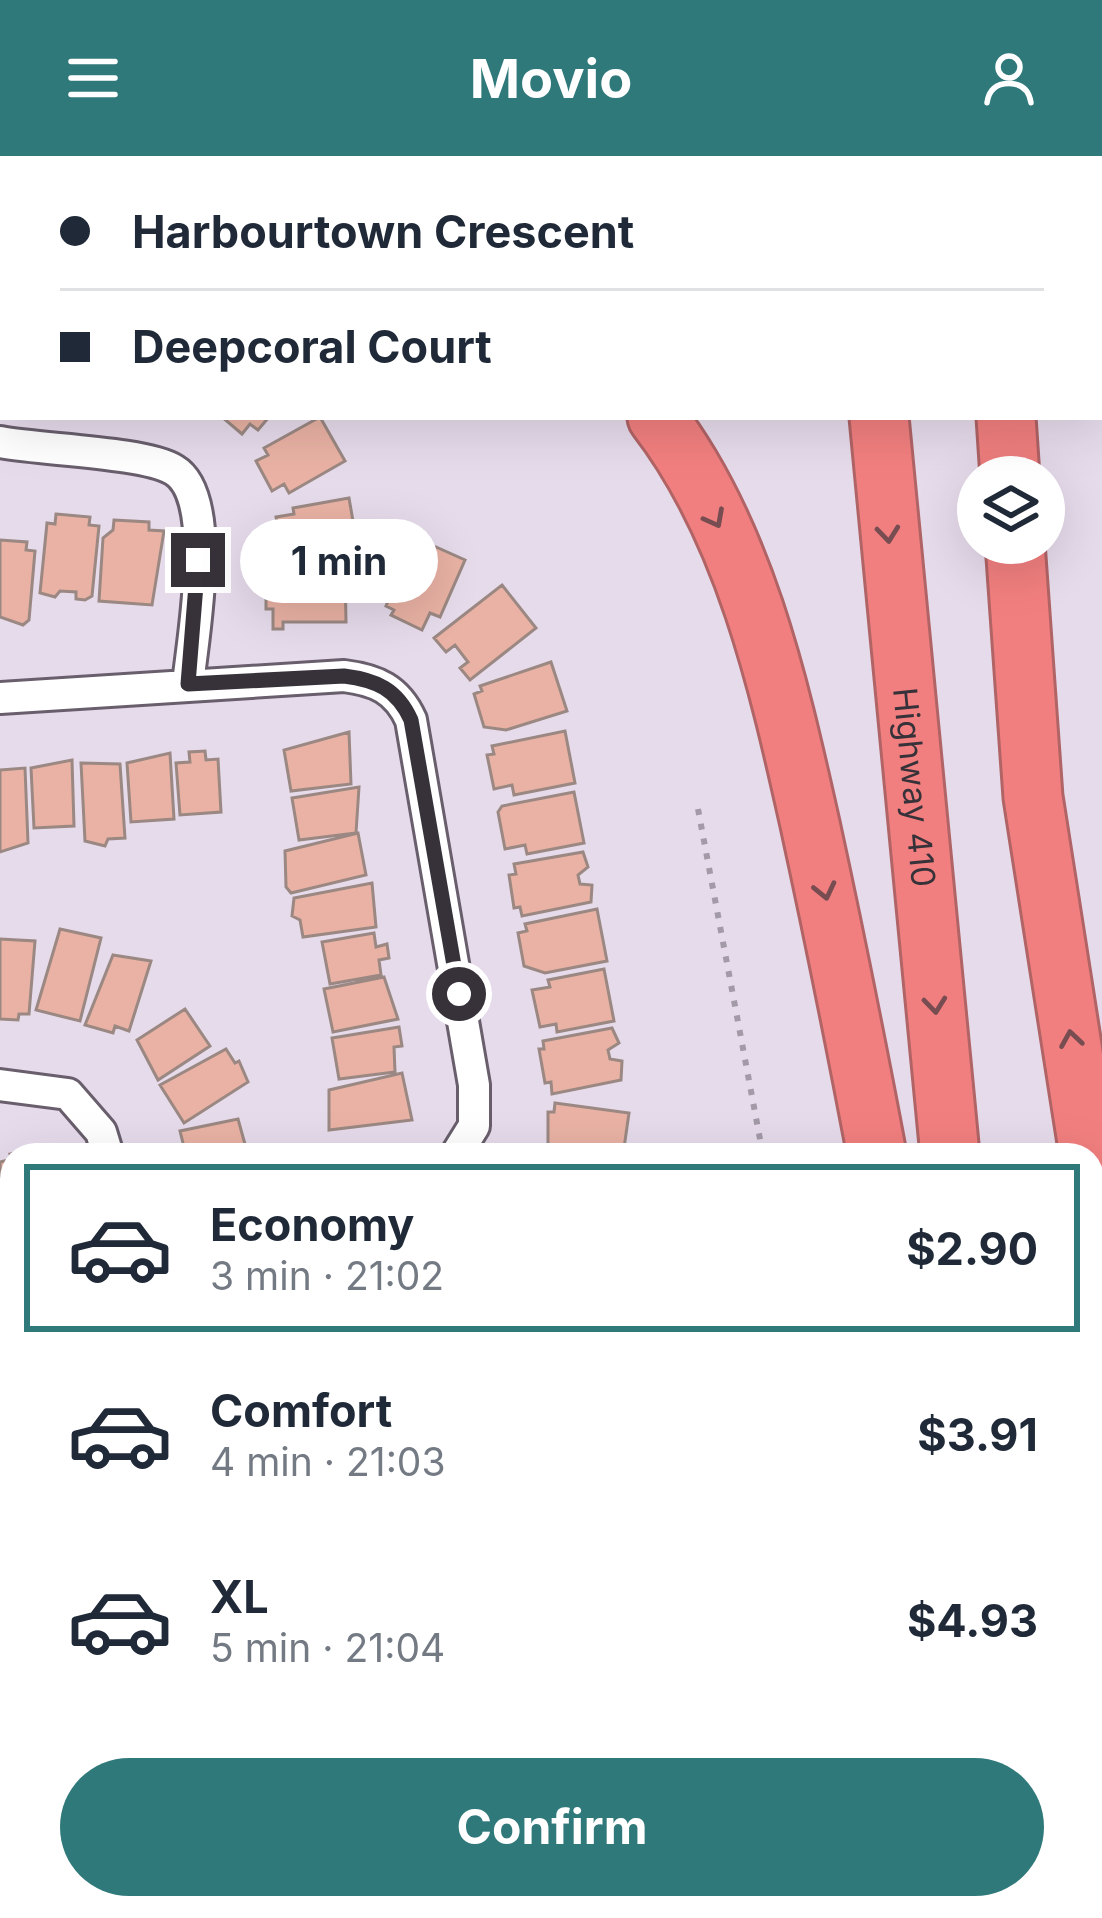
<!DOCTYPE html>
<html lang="en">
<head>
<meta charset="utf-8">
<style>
	body { margin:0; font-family:Inter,sans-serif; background:#f6f6f7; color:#1f2937; height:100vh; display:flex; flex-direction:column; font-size:45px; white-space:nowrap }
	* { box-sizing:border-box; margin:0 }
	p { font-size:39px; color:#747a83 }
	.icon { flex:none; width:66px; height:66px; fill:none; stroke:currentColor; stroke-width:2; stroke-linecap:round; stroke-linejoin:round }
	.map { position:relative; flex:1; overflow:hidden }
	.panel { position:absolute; left:0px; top:987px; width:1104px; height:777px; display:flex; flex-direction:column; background:#fff; border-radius:36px 36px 0 0; box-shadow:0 12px 48px #0002 }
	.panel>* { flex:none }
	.top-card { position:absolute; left:0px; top:0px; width:1104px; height:264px; box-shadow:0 12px 48px #0002; display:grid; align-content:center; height:264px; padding:0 60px; background:#fff }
	.buttons { position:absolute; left:957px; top:300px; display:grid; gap:24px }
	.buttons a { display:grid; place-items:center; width:108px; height:108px; border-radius:50%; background:#fff; box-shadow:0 12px 48px #0002; font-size:60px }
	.end { position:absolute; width:54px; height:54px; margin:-27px; border:15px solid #373239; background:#fff; box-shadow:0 0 0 6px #fff }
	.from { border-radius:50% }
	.bubble { position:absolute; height:84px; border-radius:42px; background:#fff; box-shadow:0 12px 48px #0002; font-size:39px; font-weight:700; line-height:84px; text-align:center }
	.top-card b { display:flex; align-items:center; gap:42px; height:114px; font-size:45px }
	.top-card b+b { border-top:3px solid #e0e1e3 }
	.top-card i { width:30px; height:30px; background:#1f2937 }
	ul { padding:21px 0 0; list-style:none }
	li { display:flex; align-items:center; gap:36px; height:168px; margin:0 24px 18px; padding:0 36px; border:6px solid transparent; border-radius:0px }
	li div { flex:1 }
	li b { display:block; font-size:45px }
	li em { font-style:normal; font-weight:700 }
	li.current { border-color:#30797b }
	li>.icon { width:108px; height:108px; stroke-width:1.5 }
	.primary-button { display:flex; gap:24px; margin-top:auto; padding:24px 60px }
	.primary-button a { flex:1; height:138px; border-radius:72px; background:#30797b; color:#fff; font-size:48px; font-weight:700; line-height:138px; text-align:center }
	header { display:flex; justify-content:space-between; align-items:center; height:156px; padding:0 60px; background:#30797b; color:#fff; font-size:54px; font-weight:700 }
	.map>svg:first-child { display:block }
	.building { fill:#e9b2a4; stroke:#9b8883; stroke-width:3 }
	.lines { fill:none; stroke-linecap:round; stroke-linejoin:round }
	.service-casing { stroke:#685e6c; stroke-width:21 }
	.minor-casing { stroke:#685e6c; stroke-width:36 }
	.motorway-casing { stroke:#b16466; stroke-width:63 }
	.path { stroke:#a39aa7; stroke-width:6; stroke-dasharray:6 9; stroke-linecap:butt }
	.service { stroke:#fff; stroke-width:15 }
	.minor { stroke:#fff; stroke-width:30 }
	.motorway { stroke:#f27f7f; stroke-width:57 }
	.oneway { stroke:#784d52 }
	.route { stroke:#373239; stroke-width:15 }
	.labels { text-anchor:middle; stroke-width:12; stroke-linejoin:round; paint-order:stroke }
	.street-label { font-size:33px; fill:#373239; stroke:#f3e8f8 }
</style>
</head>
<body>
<header><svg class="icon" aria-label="menu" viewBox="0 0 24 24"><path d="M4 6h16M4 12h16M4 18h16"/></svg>Movio<svg class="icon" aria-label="person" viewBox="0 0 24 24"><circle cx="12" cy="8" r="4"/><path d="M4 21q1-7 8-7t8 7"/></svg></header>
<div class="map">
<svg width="1102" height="1762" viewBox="0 0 1102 1762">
	<rect width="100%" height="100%" fill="#e6dbeb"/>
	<path class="building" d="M222,261H269L258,274L250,268L242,278Z
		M320,261L345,305L289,337L284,328L272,335L256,305L268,299L264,292Z
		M349,342L358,394L301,404L299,395L283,398L276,361L294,358L293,352Z
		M56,358L90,361L89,369L99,370L92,440L85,444L76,443V436L60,435L55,441L40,437L47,367L55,368Z
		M114,364L149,366V374L164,375L152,449L99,445L103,382L113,374Z
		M416,382L465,404L440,461L430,457L422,474L391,459L394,454L386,450Z
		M0,384L27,386L26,394L35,395L29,464L23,469L0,461Z
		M272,414H345L346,466H283V473H273V453H266V423H271Z
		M502,429L536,472L470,524L460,512L468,506L455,489L446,496L434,482Z
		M551,506L567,555L506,574L484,571L474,538L482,535L480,530Z
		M565,575L575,627L514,639L512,629L494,633L487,599L494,598L492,590Z
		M349,576L351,628L291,635L284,594Z
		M205,595L206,604L218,603L221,656L180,659L176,607L190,606L189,596Z
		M170,597L174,663L131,666L127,607Z
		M72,604L74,670L34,672L31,612Z
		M81,607L120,608L125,682L108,683L105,690L85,685Z
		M25,612L28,687L0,696V614Z
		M359,631L356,677L299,684L292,642Z
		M574,636L584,687L527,698L525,689L505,693L498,656L502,650Z
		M358,677L366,719L291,737L286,731L285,695Z
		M583,696L588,711L578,719L580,728L592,729L591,746L522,760L520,751L514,752L509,719L516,718L514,708Z
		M372,727L376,771L303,781L300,764L292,760L294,742Z
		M597,753L607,805L545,817L524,810L518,777L527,775L525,768Z
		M60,773L101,782L80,865L36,854Z
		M374,777L376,791L387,788L389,802L379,804L381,819L330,828L322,786Z
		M0,783L35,785L29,858H19L18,864L0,863Z
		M113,799L151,805L129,875L115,870L113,877L85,869Z
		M604,813L614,865L557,876L556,868L540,871L532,834L550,831L548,824Z
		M384,821L398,863L333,876L324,833Z
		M185,853L210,890L158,924L137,884Z
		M399,871L402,890L394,891L395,916L339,923L332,882Z
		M612,872L619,887L608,894L610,903L622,905L621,924L552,938L551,926L545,927L539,893H544L543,885Z
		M226,893L235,907L239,905L248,926L184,967L160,929Z
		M402,917L412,964L329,974V934Z
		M555,947L629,957L623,999L548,996V956H554Z
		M238,963L248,999H186L180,975Z
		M35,992L37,999H12V1045L0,1048V1006L12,1003L10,998Z
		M12,1051V1097L0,1100V1055Z
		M9,1274L12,1333L0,1345V1278Z
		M0,1559L12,1564V1581L0,1606Z
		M54,1752H96L99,1762H57Z
		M103,1752H148L151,1762H105Z
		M151,1752H196L198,1762H153Z
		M203,1752H248L250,1762H206Z
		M254,1752H299L301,1762H256Z
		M303,1752H347L348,1755L306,1762Z
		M666,1752H746L748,1762H668Z"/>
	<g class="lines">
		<defs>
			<path id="service" d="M1092,1466L1102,1464"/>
			<path id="minor" d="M0,286C41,294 145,296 174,314C219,341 193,480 188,528
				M0,542L344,520C376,524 397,533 411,564L474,929V970L456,999
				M0,929L68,938L101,976L108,999
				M0,1452L12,1466
				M577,1762L596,1756"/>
			<g id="motorway">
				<path d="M382,0L388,3"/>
				<path d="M852,0L853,3"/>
				<path d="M987,0V3"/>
				<path d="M657,261C745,375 779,530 810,668C834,778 856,888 877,999"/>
				<path id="s1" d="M879,261L950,999"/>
				<path d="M1006,261L1010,321"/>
				<path d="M1015,387L1033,641L1089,999"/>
				<path d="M1092,1022L1102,1086"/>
				<path d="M1032,1752L1035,1762"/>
			</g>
		</defs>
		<use href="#service" class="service-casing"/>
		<use href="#minor" class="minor-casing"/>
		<use href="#motorway" class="motorway-casing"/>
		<path class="path" d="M698,653L763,999
			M904,1752L906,1762"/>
		<use href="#service" class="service"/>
		<use href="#minor" class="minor"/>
		<use href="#motorway" class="motorway"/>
	</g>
	<defs><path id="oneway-chevron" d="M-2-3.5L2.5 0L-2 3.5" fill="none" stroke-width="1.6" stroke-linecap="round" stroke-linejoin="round" transform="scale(3)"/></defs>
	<g class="oneway">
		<use href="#oneway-chevron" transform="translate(715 363) rotate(62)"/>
		<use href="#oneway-chevron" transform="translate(888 378) rotate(84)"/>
		<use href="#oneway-chevron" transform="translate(825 735) rotate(77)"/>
		<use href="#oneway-chevron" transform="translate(935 849) rotate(84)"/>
		<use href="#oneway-chevron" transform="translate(1071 883) rotate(-99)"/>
	</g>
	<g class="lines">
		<path class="route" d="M198,404L188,528L344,520C376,524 397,533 411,564L459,838"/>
	</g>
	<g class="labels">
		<g class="street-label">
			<text dy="12" stroke="none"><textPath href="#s1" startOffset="372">Highway 410</textPath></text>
		</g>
	</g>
</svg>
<div class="buttons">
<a><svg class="icon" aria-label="layers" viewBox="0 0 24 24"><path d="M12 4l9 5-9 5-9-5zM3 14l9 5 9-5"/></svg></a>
</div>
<i class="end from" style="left:459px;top:838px"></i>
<i class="end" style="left:198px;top:404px"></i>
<div class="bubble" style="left:240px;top:363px;width:198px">1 min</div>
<div class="top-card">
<b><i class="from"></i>Harbourtown Crescent</b>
<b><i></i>Deepcoral Court</b>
</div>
<section class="panel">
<ul>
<li class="current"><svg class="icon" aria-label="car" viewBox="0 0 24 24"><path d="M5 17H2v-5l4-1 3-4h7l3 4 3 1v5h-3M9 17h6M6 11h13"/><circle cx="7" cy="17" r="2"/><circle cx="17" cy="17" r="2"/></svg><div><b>Economy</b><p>3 min · 21:02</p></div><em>$2.90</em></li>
<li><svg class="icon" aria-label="car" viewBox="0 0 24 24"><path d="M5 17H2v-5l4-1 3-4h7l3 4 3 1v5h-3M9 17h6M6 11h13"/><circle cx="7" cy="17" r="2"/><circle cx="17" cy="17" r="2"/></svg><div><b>Comfort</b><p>4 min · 21:03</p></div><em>$3.91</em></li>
<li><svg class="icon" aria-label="car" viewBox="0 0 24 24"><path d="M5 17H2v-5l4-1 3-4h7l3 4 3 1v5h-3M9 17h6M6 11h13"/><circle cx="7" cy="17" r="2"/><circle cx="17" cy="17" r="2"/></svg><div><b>XL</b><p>5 min · 21:04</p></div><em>$4.93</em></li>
</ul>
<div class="primary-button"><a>Confirm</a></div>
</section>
</div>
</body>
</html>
